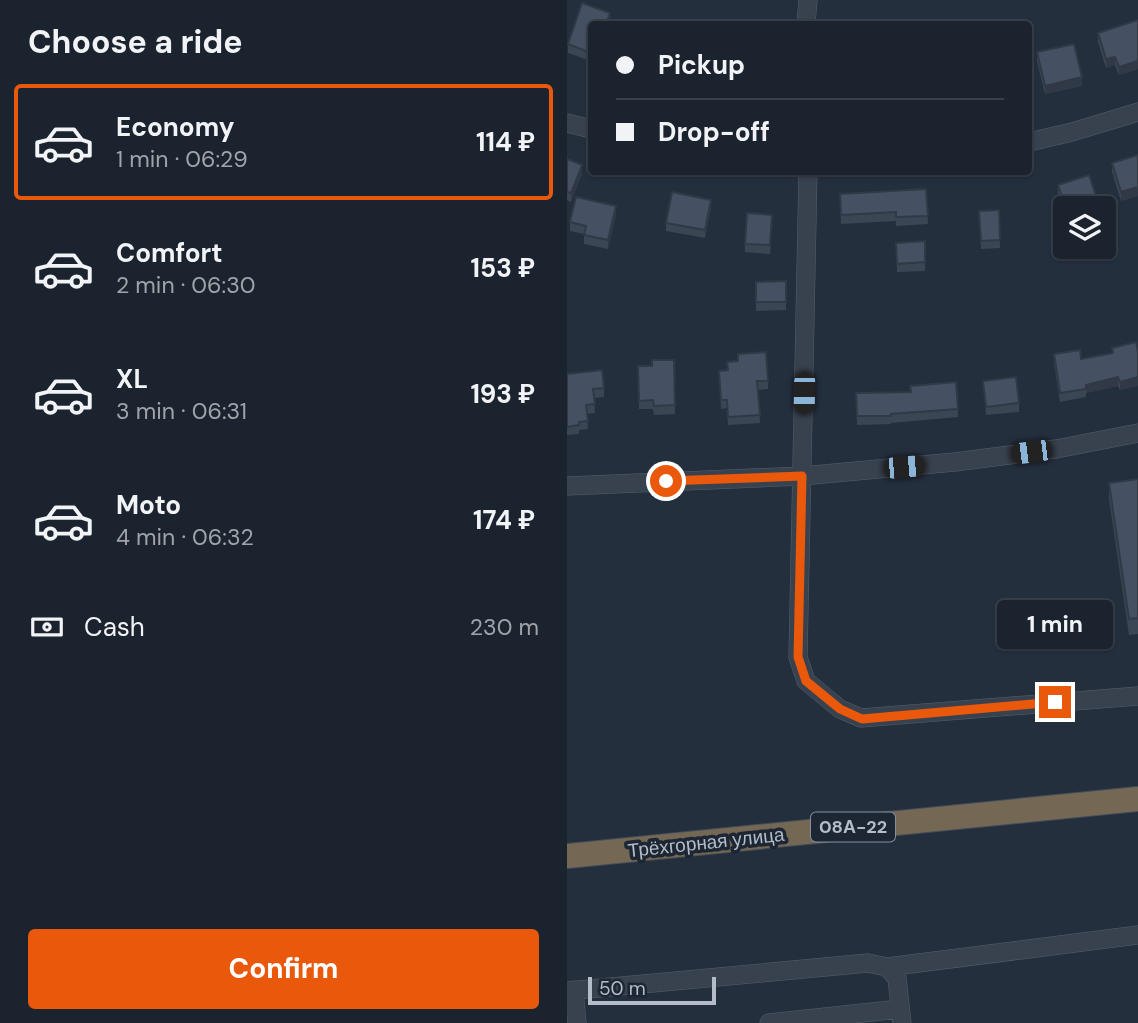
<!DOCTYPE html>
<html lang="en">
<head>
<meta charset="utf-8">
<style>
	body { margin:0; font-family:"DM Sans",sans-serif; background:#282f3a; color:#f1f3f6; height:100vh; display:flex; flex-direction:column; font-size:26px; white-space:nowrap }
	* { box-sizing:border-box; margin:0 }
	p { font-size:23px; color:#a0a4aa }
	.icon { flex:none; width:38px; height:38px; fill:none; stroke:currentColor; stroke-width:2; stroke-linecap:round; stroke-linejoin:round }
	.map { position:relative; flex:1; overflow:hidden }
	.details { display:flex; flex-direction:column; background:#1b232e; width:567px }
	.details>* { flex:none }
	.top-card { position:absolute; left:21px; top:21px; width:444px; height:154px; border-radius:7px; box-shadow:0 2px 5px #0004,0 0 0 2px #39404a; display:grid; align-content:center; height:154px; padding:0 28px; background:#1b232e }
	.buttons { position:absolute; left:486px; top:196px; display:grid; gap:14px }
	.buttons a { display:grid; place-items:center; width:63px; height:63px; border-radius:7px; background:#1b232e; box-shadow:0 2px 5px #0004,0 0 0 2px #39404a; font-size:35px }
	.scale { position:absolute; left:21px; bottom:18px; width:128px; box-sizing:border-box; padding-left:7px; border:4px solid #b4bcc9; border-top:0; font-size:19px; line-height:24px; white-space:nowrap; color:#b4bcc9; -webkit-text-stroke:5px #1d2633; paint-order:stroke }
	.end { position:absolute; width:32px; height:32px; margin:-16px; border:9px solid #ea580c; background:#fff; box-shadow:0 0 0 4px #fff }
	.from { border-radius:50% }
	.bubble { position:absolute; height:49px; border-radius:7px; background:#1b232e; box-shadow:0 2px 5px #0004,0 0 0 2px #39404a; font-size:23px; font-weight:700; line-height:49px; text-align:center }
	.car { position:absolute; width:21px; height:42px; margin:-21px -10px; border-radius:9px; box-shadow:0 0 5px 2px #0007; background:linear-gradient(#222 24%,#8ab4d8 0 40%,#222 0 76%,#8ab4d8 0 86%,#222 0) }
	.top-card b { display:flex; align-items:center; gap:24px; height:66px; font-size:26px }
	.top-card b+b { border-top:2px solid #39404a }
	.top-card i { width:18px; height:18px; background:#f1f3f6 }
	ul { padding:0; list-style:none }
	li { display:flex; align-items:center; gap:21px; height:116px; margin:0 14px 10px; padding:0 14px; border:4px solid transparent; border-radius:7px }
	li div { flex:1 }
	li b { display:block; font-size:26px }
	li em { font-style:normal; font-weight:700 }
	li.active { border-color:#ea580c }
	li>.icon { width:63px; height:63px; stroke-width:1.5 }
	h2 { padding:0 28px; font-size:32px; line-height:84px }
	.pay { display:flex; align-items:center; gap:18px; height:77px; padding:0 28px; font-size:26px }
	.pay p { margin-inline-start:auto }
	.cta { display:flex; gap:14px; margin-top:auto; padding:14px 28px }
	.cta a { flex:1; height:80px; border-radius:7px; background:#ea580c; color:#fff; font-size:28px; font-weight:700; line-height:80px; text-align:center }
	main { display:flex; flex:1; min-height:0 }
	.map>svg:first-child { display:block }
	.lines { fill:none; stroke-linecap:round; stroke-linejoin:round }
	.minor-casing { stroke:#565f6c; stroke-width:19 }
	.highway-casing { stroke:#434c59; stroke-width:26 }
	.minor { stroke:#38414e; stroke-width:18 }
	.highway { stroke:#746855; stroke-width:24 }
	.wall { fill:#3b4654 }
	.shaded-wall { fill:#303945 }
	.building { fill:#455162; stroke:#303945; stroke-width:2 }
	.route { stroke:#ea580c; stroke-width:9 }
	.labels { text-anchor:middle; stroke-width:7; stroke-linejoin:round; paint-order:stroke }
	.shield { fill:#1d2633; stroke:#878f9c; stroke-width:2 }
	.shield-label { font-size:18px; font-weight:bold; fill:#b4bcc9 }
	.street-label { font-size:19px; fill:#b4bcc9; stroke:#1d2633 }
</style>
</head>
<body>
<main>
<section class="details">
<h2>Choose a ride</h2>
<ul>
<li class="active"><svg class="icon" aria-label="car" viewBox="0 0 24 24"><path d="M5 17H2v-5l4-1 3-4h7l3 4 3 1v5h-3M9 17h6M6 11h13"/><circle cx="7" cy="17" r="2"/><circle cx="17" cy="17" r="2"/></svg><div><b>Economy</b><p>1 min · 06:29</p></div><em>114 ₽</em></li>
<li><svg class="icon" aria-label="car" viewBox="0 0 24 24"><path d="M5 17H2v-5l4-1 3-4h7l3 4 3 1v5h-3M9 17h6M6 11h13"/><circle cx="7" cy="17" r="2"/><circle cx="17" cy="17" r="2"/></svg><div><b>Comfort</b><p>2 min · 06:30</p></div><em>153 ₽</em></li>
<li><svg class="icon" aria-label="car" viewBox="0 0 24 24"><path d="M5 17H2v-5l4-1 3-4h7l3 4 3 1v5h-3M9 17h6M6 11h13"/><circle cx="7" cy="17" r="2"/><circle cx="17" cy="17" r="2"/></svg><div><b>XL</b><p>3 min · 06:31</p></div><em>193 ₽</em></li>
<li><svg class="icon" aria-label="car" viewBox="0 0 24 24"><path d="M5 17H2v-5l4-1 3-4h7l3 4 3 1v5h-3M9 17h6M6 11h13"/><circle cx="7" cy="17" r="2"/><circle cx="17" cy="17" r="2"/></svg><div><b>Moto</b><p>4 min · 06:32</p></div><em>174 ₽</em></li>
</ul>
<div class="pay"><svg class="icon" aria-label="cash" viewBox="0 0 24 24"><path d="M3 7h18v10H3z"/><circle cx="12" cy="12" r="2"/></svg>Cash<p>230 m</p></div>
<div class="cta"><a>Confirm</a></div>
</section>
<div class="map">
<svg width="571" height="1023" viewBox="0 0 571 1023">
	<rect width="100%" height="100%" fill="#242f3e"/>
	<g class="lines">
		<defs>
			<path id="minor" d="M239,24L241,0
				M0,123L24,129
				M462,142L505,132L571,112
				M241,172L231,657L239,681L273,709L294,718L571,696
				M0,486L235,476L388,462L489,449L571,433
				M320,967L571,935
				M7,990L10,1023
				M0,991L301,963L320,967L330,978L335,1023
				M202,1023L333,1009"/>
			<path id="highway" d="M0,856L571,799"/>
		</defs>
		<use href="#minor" class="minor-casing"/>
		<use href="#highway" class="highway-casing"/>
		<use href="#minor" class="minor"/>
		<use href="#highway" class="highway"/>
	</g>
	<path class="wall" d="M15,3L43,13L42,24H24V61L1,53V44Z
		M571,20V69L552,75L548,65L539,68L531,42V33Z
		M470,52L515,86L478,94L470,61Z
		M571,155V196L554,201L545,172V163Z
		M0,159L15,174L4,202L0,200Z
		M491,185L499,208V217L491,194Z
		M359,189L361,224L329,226V221L274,224L273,194Z
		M144,208L138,238L99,231V223Z
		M432,210L433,248L414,249L412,211Z
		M49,215L41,249L17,244V234L3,231V222Z
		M205,223L203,254L178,252V244Z
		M358,241V271L330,272L329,243Z
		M219,281V310L189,311V282Z
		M545,348L571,352V386L553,390L551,386L519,393V397L493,402L487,363V354L514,359L545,353Z
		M107,360L108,414L87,415L86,409H72L71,366H85Z
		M152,371L201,381V389L191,390L193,423L161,425L160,408L154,409Z
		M0,374L37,388V397L27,398L28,413L20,414L21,429L12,430V434L0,435Z
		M416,381L452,403V412L419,415Z
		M343,386L391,409V417L324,423V424L290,425L289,393L343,392Z
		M571,479V634L562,635L542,499V483Z"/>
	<path class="shaded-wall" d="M43,13V21L42,24H39Z
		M548,57V65L539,68V59Z
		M571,61V69L552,75V67Z
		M515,77V86L478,94V86Z
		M15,165V174L4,202V193Z
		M571,187V196L554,201V192Z
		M144,200V208L138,238V230Z
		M49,206V215L41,249V240Z
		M551,377V386L519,393V385Z
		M571,377V386L553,390V382Z"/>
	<path class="building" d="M15,3L43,13L39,24H24V53L1,44Z
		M571,20V61L552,67L548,57L539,59L531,33Z
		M507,44L515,77L478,86L470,52Z
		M571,155V187L554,192L545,163Z
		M0,159L15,165L4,193L0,192Z
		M522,175L533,208L499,209L491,185Z
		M359,189L361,216L329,217V212L274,215L273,194Z
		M105,192L144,200L138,230L99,223Z
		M9,197L49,206L41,240L17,235L19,226L3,222Z
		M432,210L433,240L414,241L412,211Z
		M180,213L205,215L203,245L178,244Z
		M358,241V262L330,264L329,243Z
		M219,281V302H189V282Z
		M569,342L571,352V377L553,382L551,377L519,385V389L493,393L487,354L513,350L514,359L546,353L545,348Z
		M199,352L201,381H190L193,415L161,417L160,400H154L152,371L161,370L160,362L171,361V354Z
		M85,360H107L108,405L87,406L86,400L72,401L71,366H85Z
		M35,370L37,388L26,389L28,404L19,405L21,421L12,422V425L0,427V374Z
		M449,377L452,403L419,407L416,381Z
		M389,382L391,409L324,414V416H290L289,393L344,392L343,386Z
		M571,479V618L562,619L542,483Z"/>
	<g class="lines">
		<path class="route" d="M99,481L235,476L231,657L239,681L273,709L295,719L488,702"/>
	</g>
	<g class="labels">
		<rect class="shield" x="244" y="812.5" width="84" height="29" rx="5"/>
		<g class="shield-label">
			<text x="286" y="833">08А-22</text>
		</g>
		<g class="street-label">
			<text transform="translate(139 842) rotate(-6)" y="7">Трёхгорная улица</text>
		</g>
	</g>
</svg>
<div class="buttons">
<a><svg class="icon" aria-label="layers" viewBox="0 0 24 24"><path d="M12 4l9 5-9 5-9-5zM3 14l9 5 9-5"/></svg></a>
</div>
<div class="scale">50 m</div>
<i class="end from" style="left:99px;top:481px"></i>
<i class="end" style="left:488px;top:702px"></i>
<div class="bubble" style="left:430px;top:600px;width:116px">1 min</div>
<i class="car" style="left:237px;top:393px;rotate:181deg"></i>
<i class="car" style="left:464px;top:452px;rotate:263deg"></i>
<i class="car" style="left:337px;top:467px;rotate:85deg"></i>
<div class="top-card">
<b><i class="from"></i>Pickup</b>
<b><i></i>Drop-off</b>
</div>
</div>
</main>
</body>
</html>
